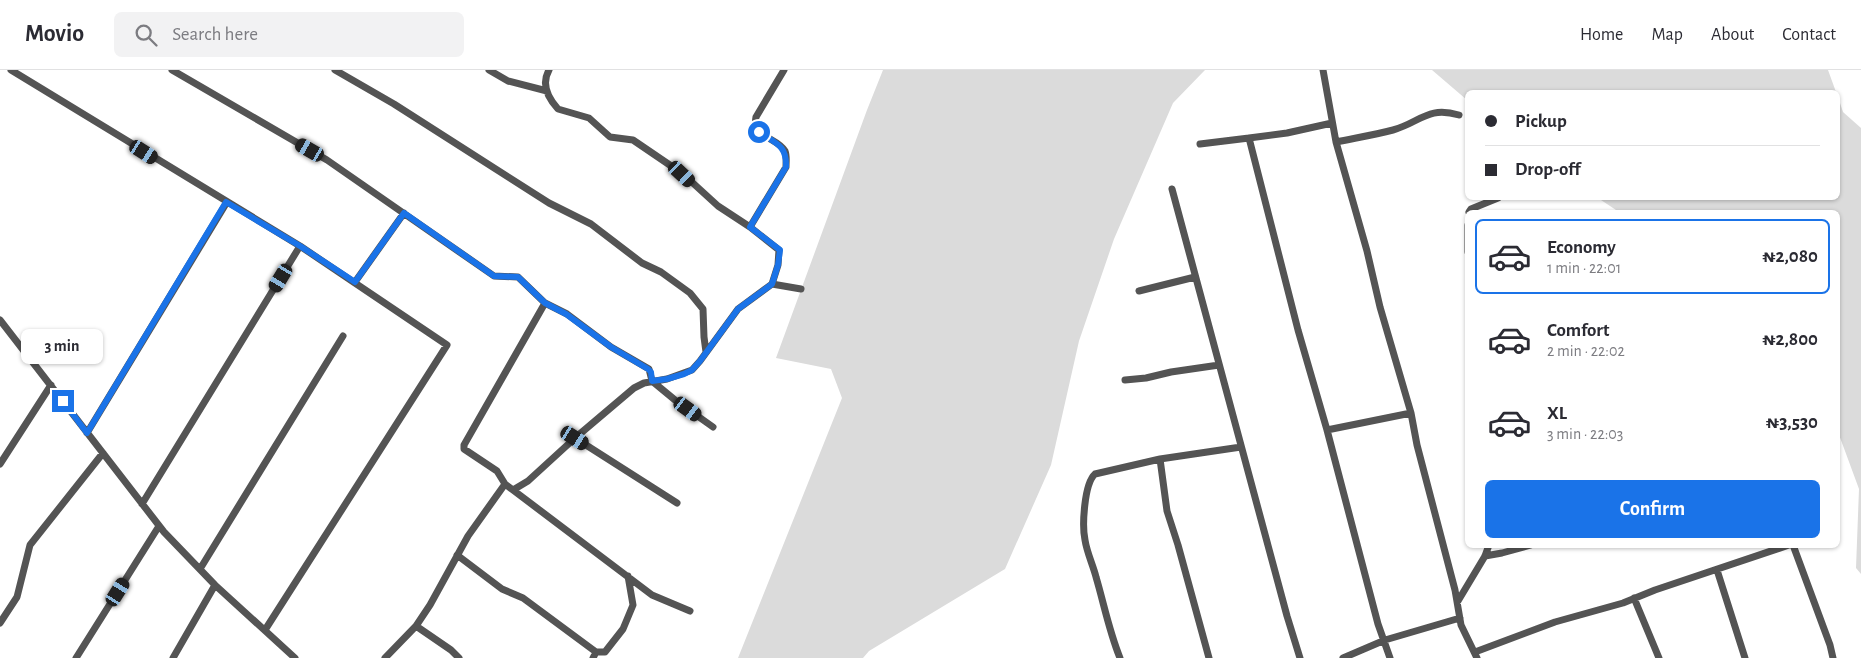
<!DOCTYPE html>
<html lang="en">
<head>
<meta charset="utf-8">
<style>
	body { margin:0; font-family:"Alegreya Sans",sans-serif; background:#f2f2f3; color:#2b2b33; height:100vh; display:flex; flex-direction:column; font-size:19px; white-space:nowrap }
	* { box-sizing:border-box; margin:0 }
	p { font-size:16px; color:#7c7c81 }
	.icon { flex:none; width:28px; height:28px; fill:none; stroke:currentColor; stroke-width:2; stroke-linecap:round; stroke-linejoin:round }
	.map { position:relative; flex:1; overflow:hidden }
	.sheet { position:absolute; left:1465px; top:140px; width:375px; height:338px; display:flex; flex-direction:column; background:#fff; border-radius:8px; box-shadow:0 1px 4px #0004 }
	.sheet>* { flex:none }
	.hud { position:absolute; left:1465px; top:20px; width:375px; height:110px; border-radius:8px; box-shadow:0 1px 4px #0004; display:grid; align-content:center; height:110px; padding:0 20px; background:#fff }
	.end { position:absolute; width:22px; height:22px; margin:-11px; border:6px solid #1a73e8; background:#fff; box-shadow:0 0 0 2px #fff }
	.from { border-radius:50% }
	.bubble { position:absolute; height:35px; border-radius:8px; background:#fff; box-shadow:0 1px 4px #0004; font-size:16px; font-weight:700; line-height:35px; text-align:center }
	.car { position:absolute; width:15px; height:30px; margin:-15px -8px; border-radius:6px; box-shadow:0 0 4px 1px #0007; background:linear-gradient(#222 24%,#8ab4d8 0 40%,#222 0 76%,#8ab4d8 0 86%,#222 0) }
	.hud b { display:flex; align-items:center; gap:18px; height:48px; font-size:19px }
	.hud b+b { border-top:1px solid #e1e1e2 }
	.hud i { width:12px; height:12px; background:#2b2b33 }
	ul { padding:9px 0 0; list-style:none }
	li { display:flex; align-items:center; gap:15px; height:75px; margin:0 10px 8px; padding:0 10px; border:2px solid transparent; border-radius:8px }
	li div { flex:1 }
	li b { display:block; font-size:19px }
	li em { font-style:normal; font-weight:700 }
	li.active { border-color:#1a73e8 }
	li>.icon { width:45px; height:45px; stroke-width:1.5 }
	.primary-button { display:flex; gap:10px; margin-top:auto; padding:10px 20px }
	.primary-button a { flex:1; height:58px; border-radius:8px; background:#1a73e8; color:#fff; font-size:20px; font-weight:700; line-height:58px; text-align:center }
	header { display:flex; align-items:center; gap:30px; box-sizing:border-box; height:70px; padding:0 25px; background:#fff; border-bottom:1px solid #e1e1e2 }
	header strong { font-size:24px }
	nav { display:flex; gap:28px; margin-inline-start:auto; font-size:18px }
	.search { width:350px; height:45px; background:#f2f2f3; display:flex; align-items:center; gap:12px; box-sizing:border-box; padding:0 18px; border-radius:8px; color:#7c7c81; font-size:19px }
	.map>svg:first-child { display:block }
	.green { fill:#dbdbdb }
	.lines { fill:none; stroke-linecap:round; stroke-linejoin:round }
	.street { stroke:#545454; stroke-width:7 }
	.route { stroke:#1a73e8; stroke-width:6 }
</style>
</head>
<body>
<header>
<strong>Movio</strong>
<div class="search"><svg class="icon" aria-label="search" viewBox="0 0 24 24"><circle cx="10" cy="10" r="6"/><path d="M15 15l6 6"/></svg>Search here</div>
<nav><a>Home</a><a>Map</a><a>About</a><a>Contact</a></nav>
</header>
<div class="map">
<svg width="1861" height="588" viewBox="0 0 1861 588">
	<rect width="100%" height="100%" fill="#fff"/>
	<path class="green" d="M883,0H1205L1173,33L1114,169L1079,271L1051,395L1005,499L869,581L863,588H738L842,328L831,299L776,288L867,40Z
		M1432,0H1828L1836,22H1468L1467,30Z
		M1838,27L1843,42L1861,58V504L1856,498L1859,419L1838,362V142H1619L1598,128H1838Z"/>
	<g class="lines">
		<path class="street" d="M11,0L300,176L447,275L265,560
			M172,0L327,90L494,206L518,207L545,233L567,244L611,277L649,299L652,311L675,330L713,357
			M335,0L394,34L549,133L591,154L642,193L661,202L690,223L703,239L704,267L706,282
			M489,0L508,11L547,21
			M549,0C541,14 548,28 558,39L589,48L610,67L633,70L683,104L718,136L750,157
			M1323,0L1336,72L1367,181L1380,237L1411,343L1417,375L1455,520L1461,555L1477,588
			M1249,68L1287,63L1332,53
			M1336,72C1355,68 1374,65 1393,60C1421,52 1427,36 1459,45
			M1200,74L1249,68L1298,260L1327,360
			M1172,119L1287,546L1300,588
			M1469,142L1471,139L1498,128
			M1468,155V182
			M355,212L404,143
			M772,214L778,195L779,180L750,157L786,97C786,92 787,86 785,81C777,67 752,68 756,47L784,0
			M1139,221L1195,207
			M545,233L464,375V379L497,401L505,414L513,420L528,411L575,368L677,433
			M0,250L164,462L215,515L295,588
			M1125,310L1146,308L1171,302L1219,295
			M87,363L227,132
			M575,368L634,318L644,313L667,309L692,300L700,291L738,239L772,214L801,219
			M1160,389L1167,441L1178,475L1209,588
			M0,394L51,315
			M513,420L652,525L690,541
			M142,434L300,176
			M1793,475L1830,575L1833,588
			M457,485L502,519L523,528L596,582
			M1485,486L1502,483L1531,475
			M200,499L343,266
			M1717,500L1745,588
			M1634,528L1659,588
			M1458,531L1485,486L1489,475
			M0,553L17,527L30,475L103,383
			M416,556L451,580L459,588
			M1475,582L1555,552L1623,533L1655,520L1789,475
			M76,588L159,456
			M173,588L215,515
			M385,588L416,556L430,535L468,466L505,414
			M593,588L596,582H605L623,559L633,535L628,506
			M1120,588C1109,561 1104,534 1096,507C1093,495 1087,483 1085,470C1082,456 1084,414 1095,404L1160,389L1241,377
			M1343,588L1385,570L1460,548
			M1390,588L1378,554L1327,360L1411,343"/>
	</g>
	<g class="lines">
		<path class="route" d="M63,331L87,363L226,132L300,176L355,212L404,143L494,206L518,207L545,233L566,244L611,277L648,299L651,302L652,311L667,309L684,304L692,300L700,291L738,239L772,214L778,195L780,180L750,157L786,97C787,75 775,73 759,62"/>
	</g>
</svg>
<i class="end from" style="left:759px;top:62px"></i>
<i class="end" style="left:63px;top:331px"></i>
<div class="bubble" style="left:21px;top:259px;width:82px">3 min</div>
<i class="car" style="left:310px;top:80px;rotate:300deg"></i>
<i class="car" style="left:144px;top:82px;rotate:122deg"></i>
<i class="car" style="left:682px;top:104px;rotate:133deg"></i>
<i class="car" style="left:281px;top:208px;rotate:211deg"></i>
<i class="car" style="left:688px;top:339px;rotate:126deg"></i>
<i class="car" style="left:575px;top:368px;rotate:123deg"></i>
<i class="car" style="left:118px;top:522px;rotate:32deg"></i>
<div class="hud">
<b><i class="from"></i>Pickup</b>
<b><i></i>Drop-off</b>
</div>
<section class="sheet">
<ul>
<li class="active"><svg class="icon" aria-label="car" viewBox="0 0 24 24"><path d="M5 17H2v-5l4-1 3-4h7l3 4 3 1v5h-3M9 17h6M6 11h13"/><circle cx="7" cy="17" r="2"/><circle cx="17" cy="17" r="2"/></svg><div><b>Economy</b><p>1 min · 22:01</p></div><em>₦2,080</em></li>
<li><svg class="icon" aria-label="car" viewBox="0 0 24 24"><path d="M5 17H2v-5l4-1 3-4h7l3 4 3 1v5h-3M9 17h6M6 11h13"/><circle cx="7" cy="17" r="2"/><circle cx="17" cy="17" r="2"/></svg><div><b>Comfort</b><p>2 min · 22:02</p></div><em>₦2,800</em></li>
<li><svg class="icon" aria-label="car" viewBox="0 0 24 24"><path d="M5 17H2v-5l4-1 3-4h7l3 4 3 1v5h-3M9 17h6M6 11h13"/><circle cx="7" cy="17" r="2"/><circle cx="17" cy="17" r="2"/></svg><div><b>XL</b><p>3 min · 22:03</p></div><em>₦3,530</em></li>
</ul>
<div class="primary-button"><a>Confirm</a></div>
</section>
</div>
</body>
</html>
